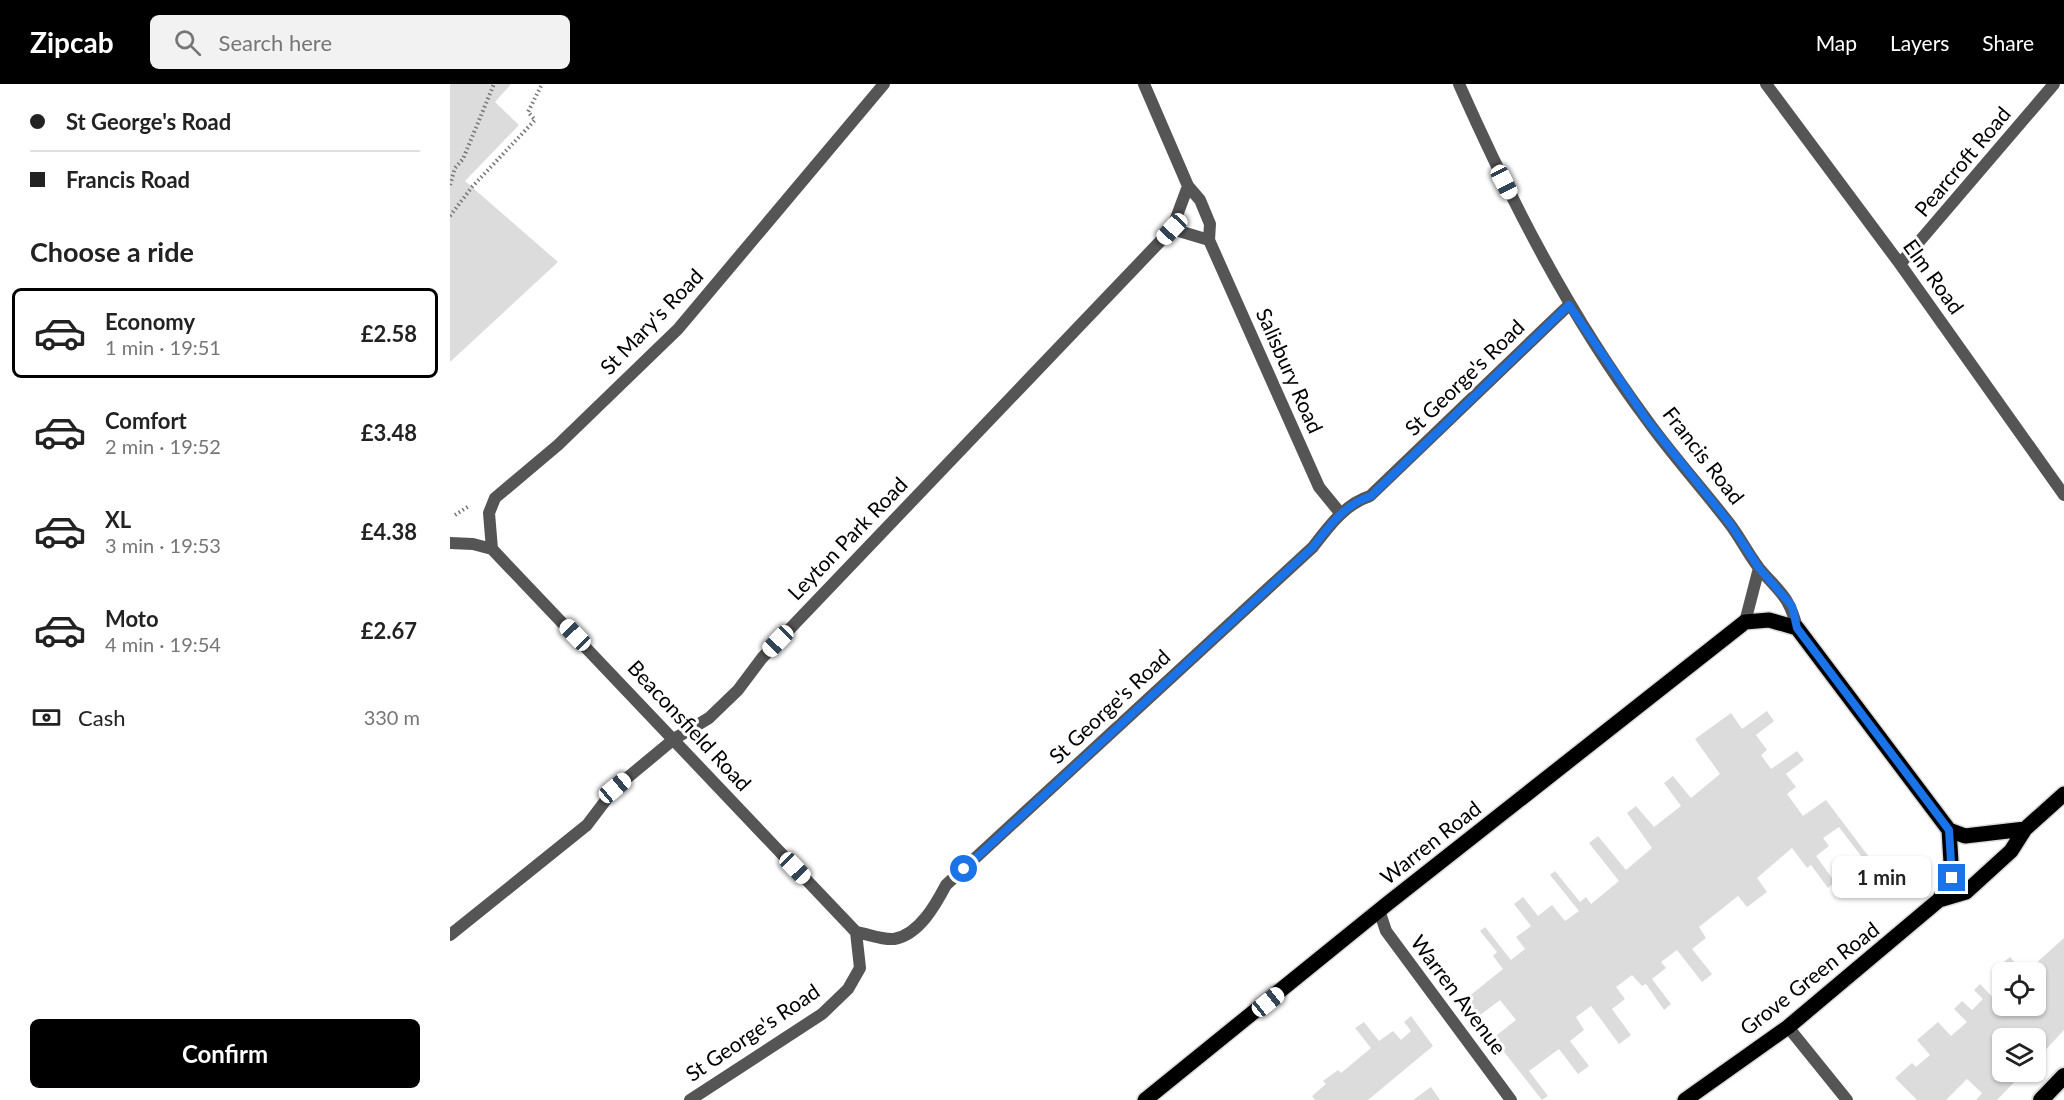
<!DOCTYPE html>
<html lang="en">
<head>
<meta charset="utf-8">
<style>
	body { margin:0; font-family:Lato,sans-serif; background:#f2f2f2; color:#222; height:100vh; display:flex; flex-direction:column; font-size:22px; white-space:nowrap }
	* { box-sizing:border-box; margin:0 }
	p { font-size:20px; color:#767676 }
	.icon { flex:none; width:33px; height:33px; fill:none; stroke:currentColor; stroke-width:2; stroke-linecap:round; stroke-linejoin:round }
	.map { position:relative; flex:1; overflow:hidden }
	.panel { display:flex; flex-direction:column; background:#fff; width:450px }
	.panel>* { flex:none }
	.guide { display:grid; align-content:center; height:132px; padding:0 30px; background:#fff }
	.controls { position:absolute; left:1542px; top:878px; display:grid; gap:12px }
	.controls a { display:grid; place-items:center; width:54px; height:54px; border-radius:9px; background:#fff; box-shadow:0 2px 4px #0004; font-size:30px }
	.end { position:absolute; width:27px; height:27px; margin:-14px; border:8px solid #1a73e8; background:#fff; box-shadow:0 0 0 3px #fff }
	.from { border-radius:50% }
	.bubble { position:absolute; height:42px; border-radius:9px; background:#fff; box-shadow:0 2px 4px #0004; font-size:20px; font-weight:700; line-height:42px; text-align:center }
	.car { position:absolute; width:18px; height:36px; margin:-18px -9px; border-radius:8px; box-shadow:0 0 4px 2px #0007; background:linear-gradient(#fff 24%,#345 0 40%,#fff 0 76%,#345 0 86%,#fff 0) }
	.guide b { display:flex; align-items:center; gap:21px; height:57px; font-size:22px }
	.guide b+b { border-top:2px solid #e0e0e0 }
	.guide i { width:15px; height:15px; background:#222 }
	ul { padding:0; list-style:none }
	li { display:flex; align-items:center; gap:18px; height:90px; margin:0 12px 9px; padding:0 18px; border:3px solid transparent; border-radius:9px }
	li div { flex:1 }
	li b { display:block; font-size:22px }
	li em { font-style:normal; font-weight:700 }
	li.selected { border-color:#000 }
	li>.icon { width:54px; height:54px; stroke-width:1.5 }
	h2 { padding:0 30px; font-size:27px; line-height:72px }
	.pay { display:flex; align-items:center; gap:15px; height:66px; padding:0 30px; font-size:22px }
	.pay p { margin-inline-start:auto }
	.button { display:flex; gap:12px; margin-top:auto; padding:12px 30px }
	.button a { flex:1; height:69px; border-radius:9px; background:#000; color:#fff; font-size:24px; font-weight:700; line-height:69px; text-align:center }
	header { display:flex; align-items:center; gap:36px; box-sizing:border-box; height:84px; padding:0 30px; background:#000; color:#fff }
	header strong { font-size:28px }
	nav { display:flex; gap:33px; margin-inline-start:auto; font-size:21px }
	.search { width:420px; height:54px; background:#f2f2f2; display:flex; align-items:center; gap:15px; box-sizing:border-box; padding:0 21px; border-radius:9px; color:#767676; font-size:22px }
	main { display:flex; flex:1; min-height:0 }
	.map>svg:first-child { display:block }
	.green { fill:#dcdcdc }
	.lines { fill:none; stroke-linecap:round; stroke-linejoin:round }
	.primary-casing { stroke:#dbdbdb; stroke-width:18 }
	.trunk-casing { stroke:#dbdbdb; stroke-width:20 }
	.path { stroke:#777; stroke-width:4; stroke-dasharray:1.5 3; stroke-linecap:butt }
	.minor { stroke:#555; stroke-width:12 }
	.primary { stroke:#000; stroke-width:15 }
	.trunk { stroke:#000; stroke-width:16 }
	.route { stroke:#1a73e8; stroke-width:8 }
	.labels { text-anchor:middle; stroke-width:6; stroke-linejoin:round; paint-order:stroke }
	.street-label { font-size:21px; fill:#000; stroke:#fff }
</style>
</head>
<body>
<header>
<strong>Zipcab</strong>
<div class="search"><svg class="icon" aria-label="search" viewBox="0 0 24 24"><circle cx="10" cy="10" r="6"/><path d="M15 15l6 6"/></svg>Search here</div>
<nav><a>Map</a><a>Layers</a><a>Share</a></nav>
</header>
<main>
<section class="panel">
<div class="guide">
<b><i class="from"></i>St George's Road</b>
<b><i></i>Francis Road</b>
</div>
<h2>Choose a ride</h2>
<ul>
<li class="selected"><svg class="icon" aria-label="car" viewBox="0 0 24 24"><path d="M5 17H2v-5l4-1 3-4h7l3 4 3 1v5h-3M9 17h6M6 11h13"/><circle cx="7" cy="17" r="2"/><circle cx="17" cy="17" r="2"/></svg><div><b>Economy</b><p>1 min · 19:51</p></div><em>£2.58</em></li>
<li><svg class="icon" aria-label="car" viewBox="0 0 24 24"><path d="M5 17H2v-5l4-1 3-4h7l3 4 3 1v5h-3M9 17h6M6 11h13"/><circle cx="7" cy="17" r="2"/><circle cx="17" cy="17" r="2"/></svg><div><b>Comfort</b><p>2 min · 19:52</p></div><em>£3.48</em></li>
<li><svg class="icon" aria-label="car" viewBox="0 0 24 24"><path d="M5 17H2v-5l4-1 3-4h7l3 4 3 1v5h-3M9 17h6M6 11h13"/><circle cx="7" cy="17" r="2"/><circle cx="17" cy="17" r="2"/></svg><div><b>XL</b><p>3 min · 19:53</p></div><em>£4.38</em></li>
<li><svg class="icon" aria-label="car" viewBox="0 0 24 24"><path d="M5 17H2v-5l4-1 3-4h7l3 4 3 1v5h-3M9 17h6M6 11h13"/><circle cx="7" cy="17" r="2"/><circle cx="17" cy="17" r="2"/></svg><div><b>Moto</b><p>4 min · 19:54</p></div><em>£2.67</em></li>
</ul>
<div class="pay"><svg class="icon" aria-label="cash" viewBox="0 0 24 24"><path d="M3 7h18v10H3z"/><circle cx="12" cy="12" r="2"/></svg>Cash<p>330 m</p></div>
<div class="button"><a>Confirm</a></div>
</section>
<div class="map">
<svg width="1614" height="1016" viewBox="0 0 1614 1016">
	<rect width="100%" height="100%" fill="#fff"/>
	<path class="green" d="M0,0H61L45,18L69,41L15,97L108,178L0,278Z
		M1317,627L1324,637L1306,651L1317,666L1311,671L1321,685L1347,667L1354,676L1336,690L1346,703L1337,710L1353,732L1376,716L1419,773L1414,776L1389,743L1373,754L1379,762L1366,772L1385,798L1378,804L1361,781L1357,784L1342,764L1307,794L1317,808L1297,823L1288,812L1249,843L1256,854L1242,865L1262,890L1252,898L1227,866L1211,878L1216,884L1202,895L1221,920L1214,926L1196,900L1192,902L1182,891L1166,903L1175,915L1162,925L1181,951L1169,960L1141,922L1126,933L1134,946L1120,957L1139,982L1128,990L1109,965L1079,987L1098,1012L1092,1016L1043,954L1066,936L1050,916L1029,932L1017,914L1053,885L1043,872L1047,868L1030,847L1035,843L1061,876L1075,865L1066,853L1081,842L1064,820L1073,813L1088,832L1102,821L1115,837L1129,827L1100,791L1105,787L1130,818L1136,813L1141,820L1169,797L1139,759L1148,752L1176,786L1202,764L1177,729L1186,722L1204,743L1231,722L1214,699L1223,692L1241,714L1270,690L1245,655L1281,629L1292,645Z
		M1614,854V946L1586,976V954H1552V987H1575L1547,1016H1526L1532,1009L1517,995L1496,1016H1467L1445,994L1462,979L1466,983L1480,971L1467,956L1488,938L1501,952L1517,938L1504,925L1512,917L1522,926L1533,915L1524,906L1530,900L1551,922L1586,921V888H1556L1550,881L1560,873L1569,883L1584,881Z
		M961,932L983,962L918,1016H865L862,1012L876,1000L873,997L888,986L891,989L921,964L905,944L914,938L929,957L943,947L951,956L961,947L954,938Z
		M981,1003L990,1016H963Z"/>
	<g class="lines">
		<defs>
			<path id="primary" d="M1499,746L1515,752L1575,745
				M695,1016L937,820L1295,538L1319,536L1347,544L1499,746L1502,794L1489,816
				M1235,1016L1338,943L1489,816L1516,808L1561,767L1575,745L1614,710"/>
			<path id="trunk" d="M1591,1016L1614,992"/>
		</defs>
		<use href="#primary" class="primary-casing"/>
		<use href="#trunk" class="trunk-casing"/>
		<path class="path" d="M0,101L5,84L13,75L44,0
			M0,132L22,103L85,36L78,28L92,0
			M5,431L19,422"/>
		<path class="minor" d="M694,0L738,102L750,116L760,140L759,156L869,403L891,430
			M1009,0C1062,119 1119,231 1197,336C1222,371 1252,404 1279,439C1290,453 1298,470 1309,484C1329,508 1339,511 1347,544
			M1316,0L1450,180L1614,411
			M722,145L759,156
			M1450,180L1604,0
			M0,459L23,460L42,465
			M42,465L406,848L410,884L398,905L372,930L240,1016
			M42,465L39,429L45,414L108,361L228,245L434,0
			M1295,538L1309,484
			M929,826L936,847L1061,1016
			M406,848C418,850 432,856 444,855C469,851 486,820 496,801L863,463C879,442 895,420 920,412L1119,221
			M0,851L137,741L165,704L224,655L259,634L288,606L312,574L722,145L738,102
			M1338,943L1397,1016"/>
		<use href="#primary" class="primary"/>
		<use href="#trunk" class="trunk"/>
	</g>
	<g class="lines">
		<path class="route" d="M514,785L863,463C879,442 895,420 921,412L1119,221L1197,336L1281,441L1309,484L1342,522L1347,544L1499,746L1502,794"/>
	</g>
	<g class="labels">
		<g class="street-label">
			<text transform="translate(1513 78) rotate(-50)" y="7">Pearcroft Road</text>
			<text transform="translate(1483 193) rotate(54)" y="7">Elm Road</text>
			<text transform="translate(202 238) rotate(-46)" y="7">St Mary's Road</text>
			<text transform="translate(839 287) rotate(66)" y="7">Salisbury Road</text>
			<text transform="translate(1015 294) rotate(-44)" y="7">St George's Road</text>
			<text transform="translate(1253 372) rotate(52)" y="7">Francis Road</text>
			<text transform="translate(398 455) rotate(-46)" y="7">Leyton Park Road</text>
			<text transform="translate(660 623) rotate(-43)" y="7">St George's Road</text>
			<text transform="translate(239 642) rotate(47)" y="7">Beaconsfield Road</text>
			<text transform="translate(981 759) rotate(-38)" y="7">Warren Road</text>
			<text transform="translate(1360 895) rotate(-38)" y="7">Grove Green Road</text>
			<text transform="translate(1008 911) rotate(53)" y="7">Warren Avenue</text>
			<text transform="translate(303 949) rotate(-34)" y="7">St George's Road</text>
		</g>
	</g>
</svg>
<div class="controls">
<a><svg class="icon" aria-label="locate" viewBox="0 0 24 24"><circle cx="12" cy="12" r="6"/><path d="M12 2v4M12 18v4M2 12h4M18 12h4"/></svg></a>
<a><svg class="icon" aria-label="layers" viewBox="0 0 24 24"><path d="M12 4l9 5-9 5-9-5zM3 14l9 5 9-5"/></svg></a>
</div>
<i class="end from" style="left:514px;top:785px"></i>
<i class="end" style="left:1502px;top:794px"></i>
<div class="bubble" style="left:1382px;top:772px;width:99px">1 min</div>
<i class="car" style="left:1054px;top:98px;rotate:153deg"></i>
<i class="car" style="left:722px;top:145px;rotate:223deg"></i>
<i class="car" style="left:125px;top:551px;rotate:316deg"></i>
<i class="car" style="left:328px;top:557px;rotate:224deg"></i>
<i class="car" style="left:165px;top:704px;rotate:50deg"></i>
<i class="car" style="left:345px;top:784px;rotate:136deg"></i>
<i class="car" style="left:818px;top:918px;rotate:51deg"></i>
</div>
</main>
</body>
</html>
